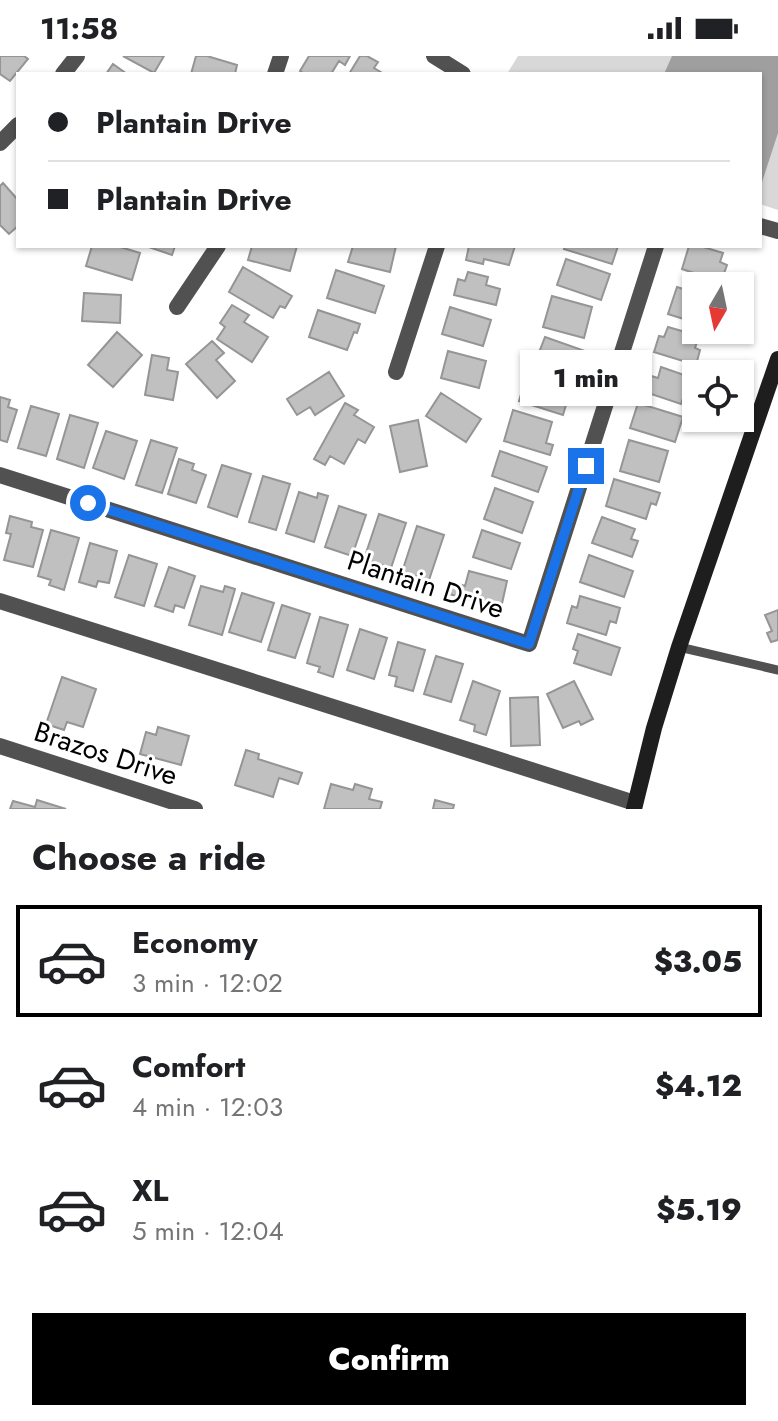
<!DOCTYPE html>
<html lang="en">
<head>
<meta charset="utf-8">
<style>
	body { margin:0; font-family:Jost,sans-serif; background:#f2f2f2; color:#202124; height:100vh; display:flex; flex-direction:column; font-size:30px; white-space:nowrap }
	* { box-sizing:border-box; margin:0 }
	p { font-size:26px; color:#757577 }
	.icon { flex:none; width:44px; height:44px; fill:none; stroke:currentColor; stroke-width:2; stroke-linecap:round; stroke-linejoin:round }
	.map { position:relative; height:753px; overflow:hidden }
	.drawer { display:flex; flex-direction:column; background:#fff; flex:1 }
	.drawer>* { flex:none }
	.hud { position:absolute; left:16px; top:16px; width:746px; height:176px; border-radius:0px; box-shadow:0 2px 6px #0004; display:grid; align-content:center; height:176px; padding:0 32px; background:#fff }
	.needle { width:52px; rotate:189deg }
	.buttons { position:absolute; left:682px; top:216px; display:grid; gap:16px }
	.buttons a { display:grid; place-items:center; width:72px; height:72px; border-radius:0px; background:#fff; box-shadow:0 2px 6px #0004; font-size:40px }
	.end { position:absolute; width:36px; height:36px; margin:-18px; border:10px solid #1a73e8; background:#fff; box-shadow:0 0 0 4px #fff }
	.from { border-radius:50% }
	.bubble { position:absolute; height:56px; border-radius:0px; background:#fff; box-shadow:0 2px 6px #0004; font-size:26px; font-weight:800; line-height:56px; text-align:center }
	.hud b { display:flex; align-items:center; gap:28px; height:76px; font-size:30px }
	.hud b+b { border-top:2px solid #e0e0e0 }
	.hud i { width:20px; height:20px; background:#202124 }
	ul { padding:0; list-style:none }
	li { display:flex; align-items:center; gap:24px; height:112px; margin:0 16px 12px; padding:0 16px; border:4px solid transparent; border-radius:0px }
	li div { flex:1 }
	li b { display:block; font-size:30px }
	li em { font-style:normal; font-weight:800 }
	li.on { border-color:#000 }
	li>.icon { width:72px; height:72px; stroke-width:1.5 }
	h2 { padding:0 32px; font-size:36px; line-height:96px }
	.cta { display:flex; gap:16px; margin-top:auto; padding:16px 32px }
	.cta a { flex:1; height:92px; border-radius:0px; background:#000; color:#fff; font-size:32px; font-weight:800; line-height:92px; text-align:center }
	.status { display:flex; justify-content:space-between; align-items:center; height:56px; padding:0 40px; background:#fff; direction:ltr }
	.status svg { height:22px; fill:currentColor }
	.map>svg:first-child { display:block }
	.green { fill:#d8d8d8 }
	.water { fill:#9f9f9f }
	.building { fill:#c0c0c0; stroke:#959595; stroke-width:2 }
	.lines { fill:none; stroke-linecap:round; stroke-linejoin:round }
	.service { stroke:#515151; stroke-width:9 }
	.minor { stroke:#515151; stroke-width:16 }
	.tertiary { stroke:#515151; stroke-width:16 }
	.secondary { stroke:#1e1e1e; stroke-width:16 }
	.route { stroke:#1a73e8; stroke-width:10 }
	.labels { text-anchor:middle; stroke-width:6; stroke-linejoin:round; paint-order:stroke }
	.street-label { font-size:28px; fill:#000; stroke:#fff }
</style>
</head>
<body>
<div class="status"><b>11:58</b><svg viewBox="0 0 49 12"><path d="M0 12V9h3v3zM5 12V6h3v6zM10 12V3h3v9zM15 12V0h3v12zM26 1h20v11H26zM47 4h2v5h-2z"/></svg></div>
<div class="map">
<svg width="778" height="753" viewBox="0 0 778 753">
	<rect width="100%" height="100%" fill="#fff"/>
	<path class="green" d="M518,0H778V154L760,148V18H507Z"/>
	<path class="water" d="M672,0H778V77L762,126L760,125V18H664Z"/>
	<path class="building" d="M0,0H24L28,3L10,25L0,18Z
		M123,0H164L154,17Z
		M196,0H207L237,9L235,18H191Z
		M309,0H350L345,9L339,5L331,18H305L300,15Z
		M360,0H367L378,6L374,12L384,18H349Z
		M113,8L127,18H106Z
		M3,127L18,144V170L9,178L0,169V130Z
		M92,190H117L140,197L132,224L86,210Z
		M146,190H175L172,199Z
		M252,190H297L290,215L248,204Z
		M353,190H396L390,216L348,206Z
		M469,190H515L509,209L484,203L483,208L466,204Z
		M565,190H618L612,208L564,193Z
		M689,190H700L723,197L720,206L727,209L721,226L682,213Z
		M566,203L610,218L601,244L557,229Z
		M243,211L292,240L285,252L280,250L273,262L229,236Z
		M336,214L384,230L375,257L327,242Z
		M468,216L488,221L486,229L500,233L496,249L454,239L458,223L465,225Z
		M677,231L696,237V267L668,258Z
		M84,237L121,239L120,267L82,265Z
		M552,240L592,251L584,282L543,271Z
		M232,249L249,259L244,266L268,281L252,306L217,283L225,271L220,267Z
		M450,251L491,264L483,290L442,278Z
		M318,254L360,268L357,277L354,276L347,294L309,281Z
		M668,271L699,280L695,292L700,294L696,309L654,296L659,280L664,281Z
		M117,276L142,299L113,331L88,309Z
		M545,281L585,295L575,321L535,307Z
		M212,285L224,297L216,304L235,325L217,342L186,308Z
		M448,295L486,305L479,332L441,322Z
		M152,299L169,302L167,314L178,316L173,344L145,339Z
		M661,311L690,321L681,348L642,335L648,319L658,322Z
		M329,316L344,340L315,359L310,351L297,359L287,343Z
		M527,318L571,332L563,359L519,345Z
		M441,337L481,363L466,386L426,360Z
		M0,341L10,344L8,351L17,354L7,386L0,384Z
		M345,347L358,354L354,359L374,371L365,387L358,383L344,408L330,400L325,409L314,403Z
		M638,347L683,361L675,386L630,372Z
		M31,350L59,358L46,400L18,392Z
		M513,354L552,366L546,387L553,389L550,399L504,385Z
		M70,359L98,367L84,412L57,403Z
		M418,364L427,410L400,416L390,370Z
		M106,375L137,385L124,423L93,412Z
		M151,384L177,392L162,437L136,429Z
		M629,384L668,395L659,426L620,415Z
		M500,395L547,411L538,436L492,420Z
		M179,403L194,408L192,414L206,419L196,447L168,438Z
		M222,409L251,418L237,461L208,451Z
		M263,420L290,428L276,474L249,466Z
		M614,423L660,437L656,449L651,447L646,463L606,450Z
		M495,432L533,446L522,477L484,463Z
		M299,436L317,442L318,437L328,440L314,486L286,477Z
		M339,450L366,459L352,500L325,491Z
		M379,458L406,467L391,512L364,503Z
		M10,460L32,466L31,471L43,474L33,511L4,504L11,478L6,477Z
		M602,461L635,473L631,483L638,485L632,501L592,487Z
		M417,470L444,479L429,524L402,516Z
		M51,474L79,482L64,534L49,529L51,524L38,520Z
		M482,474L520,487L511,513L473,501Z
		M90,487L117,495L109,527L98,525L96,531L79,526Z
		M129,499L157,508L144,550L115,541Z
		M589,499L633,515L624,541L580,526Z
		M169,511L195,520L184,552L175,549L173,556L155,550Z
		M469,515L507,525L501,552L449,538L452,526L465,530Z
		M201,530L223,536L225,530L235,533L222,579L189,569Z
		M242,537L274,547L261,586L229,576Z
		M580,540L620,552L616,567L610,565L606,579L567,567L572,550L577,552Z
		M282,549L310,558L295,602L268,594Z
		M778,554V584L771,586L767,577L772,575L765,559Z
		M320,561L348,569L333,621L318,616L320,611L307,607Z
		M360,573L387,582L374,623L347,614Z
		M578,578L620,592L611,619L574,607L578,595L573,593Z
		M398,586L425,594L413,635L395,630L397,621L389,619Z
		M436,600L463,608L451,646L424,638Z
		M62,621L96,633L83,671L67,666L64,674L46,668Z
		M473,625L500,635L486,679L474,675L475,669L460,664Z
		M574,625L593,663L581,669L579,665L563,672L547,638Z
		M538,641L540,689L511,690L510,642Z
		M158,671L189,680L181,709L140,698L146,676L156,679Z
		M246,694L259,698L258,703L302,717L298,728L279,722L273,741L235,729Z
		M331,728L353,734L355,728L372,733L369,743L382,746L380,753H324Z
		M37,744L66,753H10L13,745L35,751Z
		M435,744L454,749L453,753H433Z"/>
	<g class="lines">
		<path class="service" d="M679,591L778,614"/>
		<path class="minor" d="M434,0L463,18
			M63,18L77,0
			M275,18L281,0
			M0,87L18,69
			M760,170L778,175
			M177,251L218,190
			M396,316L437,190
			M0,419L529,588L656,190
			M0,690L195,753"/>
		<path class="tertiary" d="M0,545L635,747"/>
		<path class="secondary" d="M634,753L654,672L679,591L778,303"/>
	</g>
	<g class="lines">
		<path class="route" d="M88,447L529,588L586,410"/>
	</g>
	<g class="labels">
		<g class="street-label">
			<text transform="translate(426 528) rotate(18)" y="10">Plantain Drive</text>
			<text transform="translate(106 697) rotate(18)" y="10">Brazos Drive</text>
		</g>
	</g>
</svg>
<div class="buttons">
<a><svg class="needle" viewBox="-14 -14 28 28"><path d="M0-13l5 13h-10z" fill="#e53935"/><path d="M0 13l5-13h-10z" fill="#757577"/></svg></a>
<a><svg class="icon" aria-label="locate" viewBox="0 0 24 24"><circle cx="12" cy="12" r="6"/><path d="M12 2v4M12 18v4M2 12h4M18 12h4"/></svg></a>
</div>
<i class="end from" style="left:88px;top:447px"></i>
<i class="end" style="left:586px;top:410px"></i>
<div class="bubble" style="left:520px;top:294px;width:132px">1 min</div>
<div class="hud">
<b><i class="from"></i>Plantain Drive</b>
<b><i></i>Plantain Drive</b>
</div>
</div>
<section class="drawer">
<h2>Choose a ride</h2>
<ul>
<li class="on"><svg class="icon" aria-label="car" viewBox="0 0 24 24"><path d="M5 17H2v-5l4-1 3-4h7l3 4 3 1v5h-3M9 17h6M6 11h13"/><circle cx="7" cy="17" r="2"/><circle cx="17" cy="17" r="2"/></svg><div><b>Economy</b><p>3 min · 12:02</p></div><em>$3.05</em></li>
<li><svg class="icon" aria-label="car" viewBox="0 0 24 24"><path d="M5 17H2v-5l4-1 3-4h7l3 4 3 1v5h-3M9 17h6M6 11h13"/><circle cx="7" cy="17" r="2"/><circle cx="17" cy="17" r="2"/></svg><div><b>Comfort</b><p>4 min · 12:03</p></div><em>$4.12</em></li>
<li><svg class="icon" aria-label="car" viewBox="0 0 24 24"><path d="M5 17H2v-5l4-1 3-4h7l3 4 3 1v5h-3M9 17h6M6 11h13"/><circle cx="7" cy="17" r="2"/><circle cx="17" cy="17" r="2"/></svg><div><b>XL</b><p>5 min · 12:04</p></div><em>$5.19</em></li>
</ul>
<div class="cta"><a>Confirm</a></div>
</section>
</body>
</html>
